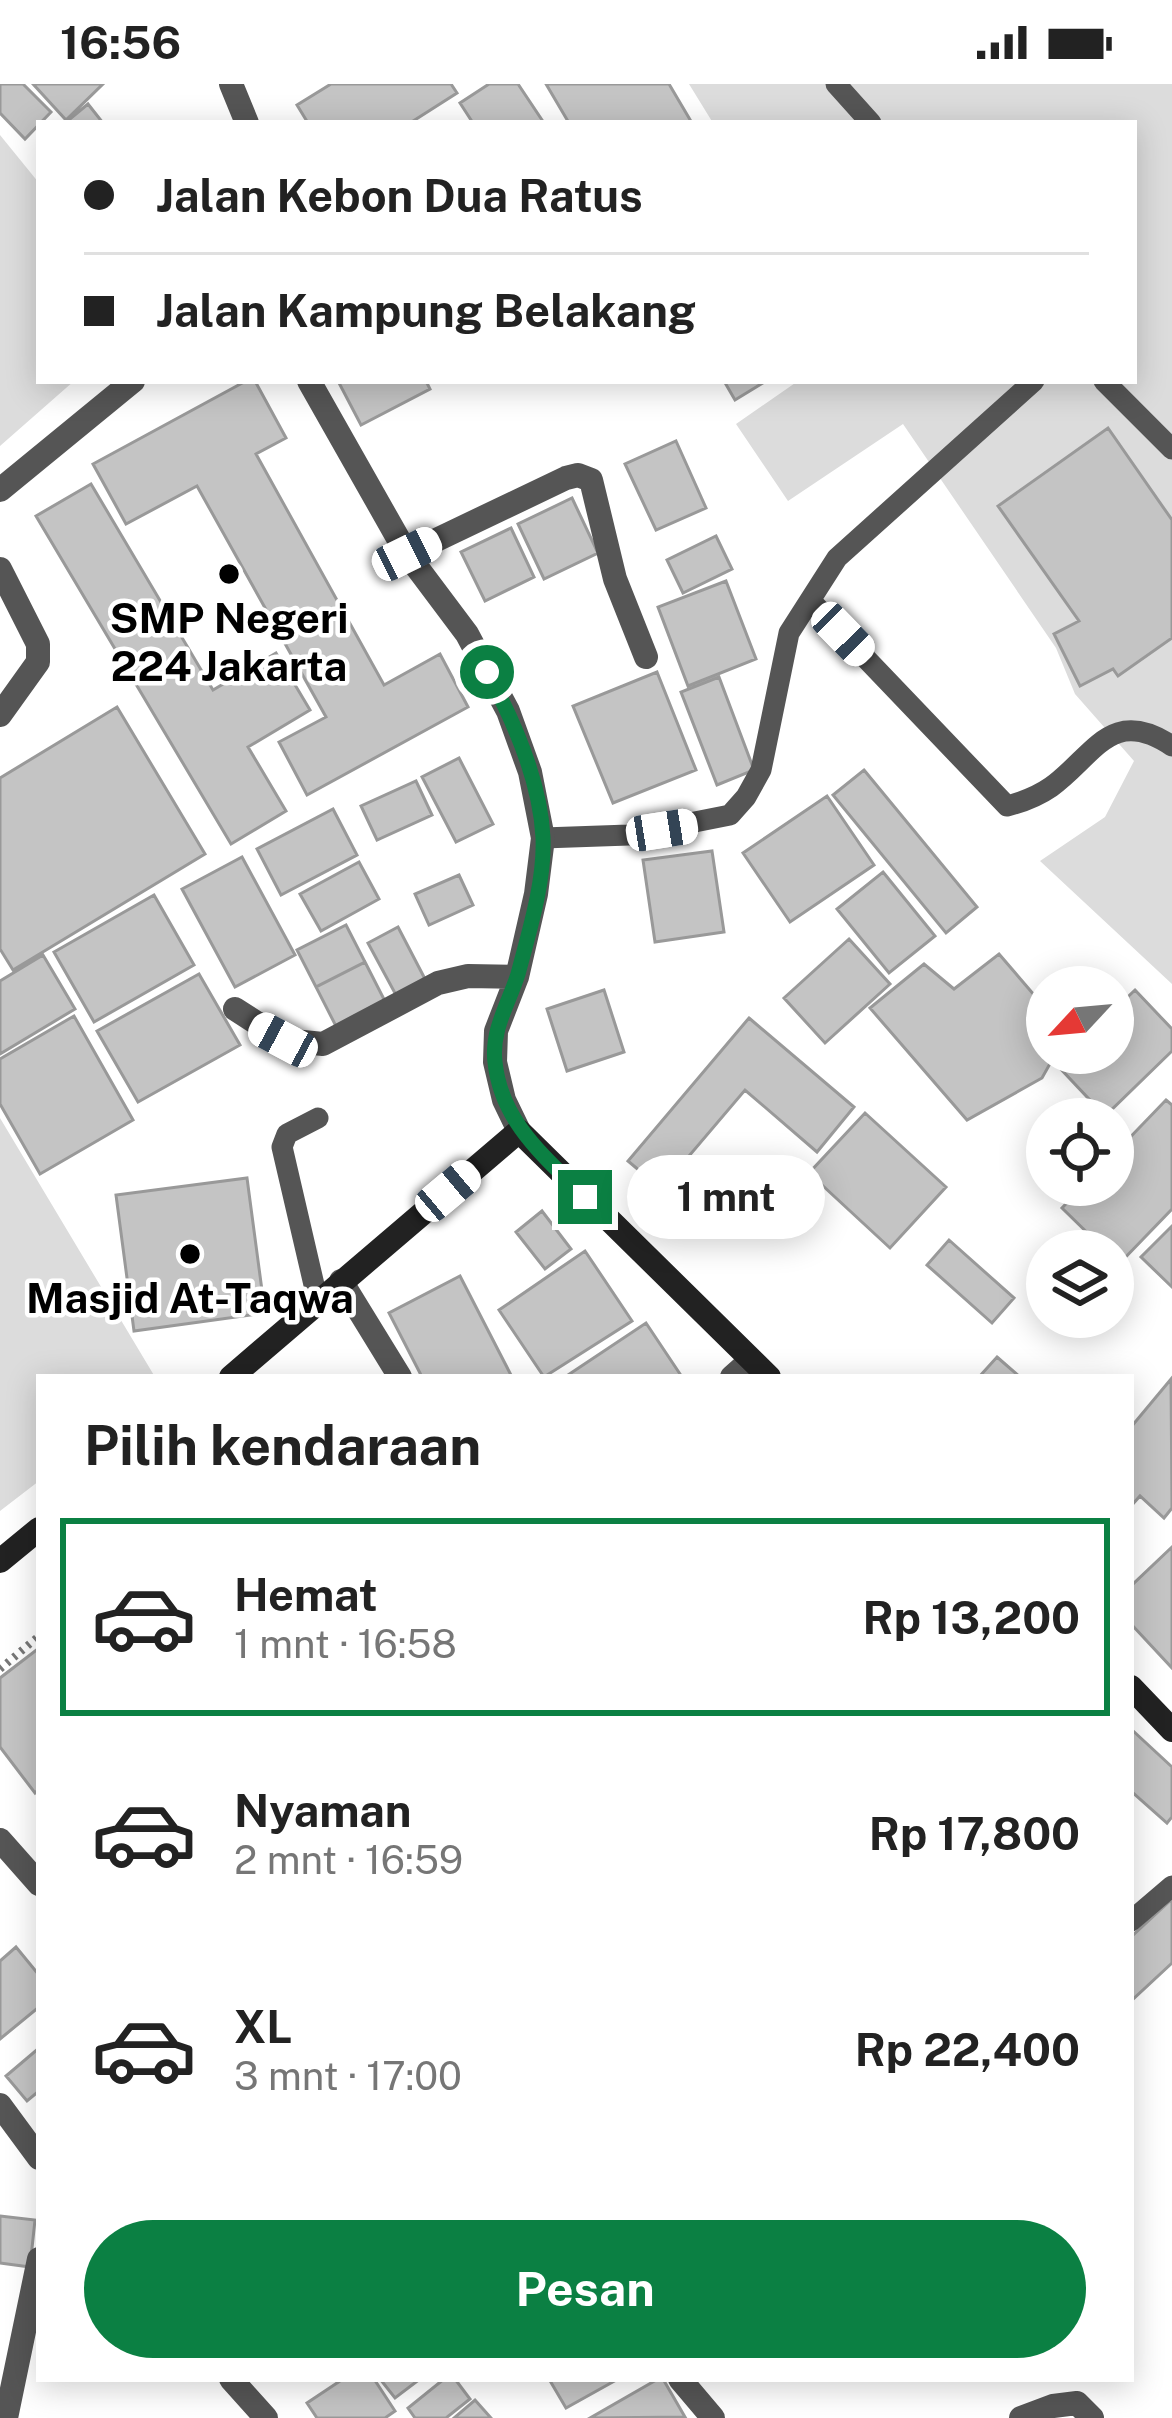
<!DOCTYPE html>
<html lang="id">
<head>
<meta charset="utf-8">
<style>
	body { margin:0; font-family:"Public Sans",sans-serif; background:#f2f2f2; color:#222; height:100vh; display:flex; flex-direction:column; font-size:45px; white-space:nowrap }
	* { box-sizing:border-box; margin:0 }
	p { font-size:39px; color:#767676 }
	.icon { flex:none; width:66px; height:66px; fill:none; stroke:currentColor; stroke-width:2; stroke-linecap:round; stroke-linejoin:round }
	.map { position:relative; flex:1; overflow:hidden }
	.sheet { position:absolute; left:36px; top:1290px; width:1098px; height:1008px; display:flex; flex-direction:column; background:#fff; border-radius:0px; box-shadow:0 6px 30px #0003 }
	.sheet>* { flex:none }
	.guide { position:absolute; left:36px; top:36px; width:1101px; height:264px; border-radius:0px; box-shadow:0 6px 30px #0003; display:grid; align-content:center; height:264px; padding:0 48px; background:#fff }
	.needle { width:78px; rotate:244deg }
	.buttons { position:absolute; left:1026px; top:882px; display:grid; gap:24px }
	.buttons a { display:grid; place-items:center; width:108px; height:108px; border-radius:50%; background:#fff; box-shadow:0 6px 30px #0003; font-size:60px }
	.end { position:absolute; width:54px; height:54px; margin:-27px; border:15px solid #0b8043; background:#fff; box-shadow:0 0 0 6px #fff }
	.from { border-radius:50% }
	.bubble { position:absolute; height:84px; border-radius:42px; background:#fff; box-shadow:0 6px 30px #0003; font-size:39px; font-weight:700; line-height:84px; text-align:center }
	.car { position:absolute; width:36px; height:72px; margin:-36px -18px; border-radius:15px; box-shadow:0 0 9px 3px #0007; background:linear-gradient(#fff 24%,#345 0 40%,#fff 0 76%,#345 0 86%,#fff 0) }
	.guide b { display:flex; align-items:center; gap:42px; height:114px; font-size:45px }
	.guide b+b { border-top:3px solid #e0e0e0 }
	.guide i { width:30px; height:30px; background:#222 }
	ul { padding:0; list-style:none }
	li { display:flex; align-items:center; gap:36px; height:198px; margin:0 24px 18px; padding:0 24px; border:6px solid transparent; border-radius:0px }
	li div { flex:1 }
	li b { display:block; font-size:45px }
	li em { font-style:normal; font-weight:700 }
	li.selected { border-color:#0b8043 }
	li>.icon { width:108px; height:108px; stroke-width:1.5 }
	h2 { padding:0 48px; font-size:54px; line-height:144px }
	.action { display:flex; gap:24px; margin-top:auto; padding:24px 48px }
	.action a { flex:1; height:138px; border-radius:72px; background:#0b8043; color:#fff; font-size:48px; font-weight:700; line-height:138px; text-align:center }
	.status { display:flex; justify-content:space-between; align-items:center; height:84px; padding:0 60px; background:#fff; direction:ltr }
	.status svg { height:33px; fill:currentColor }
	.map>svg:first-child { display:block }
	.green { fill:#dcdcdc }
	.building { fill:#c4c4c4; stroke:#999; stroke-width:3 }
	.lines { fill:none; stroke-linecap:round; stroke-linejoin:round }
	.path { stroke:#777; stroke-width:8; stroke-dasharray:3 6; stroke-linecap:butt }
	.lane { stroke:#555; stroke-width:21 }
	.street { stroke:#555; stroke-width:24 }
	.secondary { stroke:#222; stroke-width:24 }
	.route { stroke:#0b8043; stroke-width:15 }
	.poi-dot { fill:#000; stroke:#fff; stroke-width:4.5 }
	.labels { text-anchor:middle; stroke-width:9; stroke-linejoin:round; paint-order:stroke }
	.poi-label { font-size:42px; font-weight:bold; fill:#000; stroke:#fff }
</style>
</head>
<body>
<div class="status"><b>16:56</b><svg viewBox="0 0 49 12"><path d="M0 12V9h3v3zM5 12V6h3v6zM10 12V3h3v9zM15 12V0h3v12zM26 1h20v11H26zM47 4h2v5h-2z"/></svg></div>
<div class="map">
<svg width="1172" height="2334" viewBox="0 0 1172 2334">
	<rect width="100%" height="100%" fill="#fff"/>
	<path class="green" d="M689,0H1172V900L1040,777L1105,733L1134,677L1075,610L1056,564L903,340L788,417L736,340L798,297H1134V39H713Z
		M0,51L39,99V297H74L0,362Z
		M0,1034L155,1293H39V1397L0,1427Z"/>
	<path class="building" d="M0,0H23L51,28L25,55L0,29Z
		M33,0H103L66,36Z
		M331,0H451L457,9L410,39H308L297,21Z
		M489,0H518L544,39H473L460,19Z
		M546,0H669L692,39H569Z
		M88,20L103,39H65Z
		M246,297H255L286,354L256,370L384,601L440,570L468,623L307,711L279,658L326,633L197,402L126,440L93,380Z
		M338,297H426L430,305L361,341Z
		M724,297H766L735,316Z
		M1108,344L1172,436V554L1118,592L1113,585L1080,602L1054,550L1079,537L998,422Z
		M676,357L706,424L656,446L625,380Z
		M91,400L213,606L276,569L310,626L248,663L286,727L231,760L36,432Z
		M572,414L598,469L544,495L518,440Z
		M511,444L534,493L485,517L461,468Z
		M716,452L732,485L683,509L667,476Z
		M726,497L756,575L688,602L658,523Z
		M657,588L696,686L613,719L573,622Z
		M719,593L754,686L717,701L681,608Z
		M117,623L205,770L13,886L0,865V694Z
		M459,674L493,740L456,758L422,693Z
		M864,686L977,823L946,849L833,711Z
		M416,697L432,731L377,756L361,722Z
		M827,712L874,781L790,838L743,769Z
		M333,725L357,771L281,811L257,765Z
		M712,767L724,848L655,858L643,776Z
		M242,773L295,871L235,903L182,805Z
		M359,778L379,815L321,847L300,810Z
		M883,788L935,852L889,889L837,825Z
		M459,791L473,821L429,841L415,810Z
		M154,811L194,881L94,938L54,868Z
		M346,841L365,878L316,903L297,866Z
		M398,843L425,895L396,911L368,859Z
		M849,855L890,900L825,959L784,914Z
		M999,870L1047,926V969H1056L1042,994L967,1036L870,924L924,880L954,905Z
		M43,871L75,925L0,970V897Z
		M365,878L389,925L340,950L316,903Z
		M199,890L240,961L138,1018L97,947Z
		M604,906L624,968L567,987L547,925Z
		M1135,906L1172,945V967L1105,1032L1057,981L1070,969H1113V927Z
		M74,932L133,1036L40,1090L0,1020V975Z
		M749,934L854,1023L817,1068L745,1006L661,1105L628,1077Z
		M1166,1016L1172,1021V1125L1119,1180L1113,1167H1106L1062,1124L1084,1101H1113V1071Z
		M865,1029L946,1103L890,1164L809,1089Z
		M247,1094L265,1229L134,1247L116,1111Z
		M542,1127L571,1165L545,1185L516,1148Z
		M1172,1142V1203L1141,1173Z
		M949,1156L1014,1214L992,1239L927,1181Z
		M585,1167L632,1237L544,1293L499,1226Z
		M460,1192L512,1293H422L389,1229Z
		M646,1239L682,1293H565Z
		M997,1273L1020,1293H979Z
		M1171,1295L1172,1424L1164,1434L1140,1412L1131,1422V1343Z
		M1172,1463V1584L1131,1540V1502Z
		M39,1564V1705L35,1709L0,1663V1594Z
		M1131,1645L1172,1683V1733L1167,1739L1131,1707Z
		M1172,1815V1879L1131,1917V1853Z
		M16,1863L39,1891V1923L0,1955V1877Z
		M39,1964V2007L27,2017L6,1992Z
		M0,2132L35,2136L30,2183L0,2179Z
		M343,2295H374L395,2327L385,2334H317L307,2319Z
		M380,2295H420L395,2314Z
		M444,2295H455L470,2315L446,2334H415L408,2324Z
		M549,2295H618L566,2324Z
		M658,2295H663L685,2333L590,2334Z
		M475,2316L491,2334H454Z"/>
	<g class="lines">
		<path class="path" d="M0,1585L39,1552"/>
		<path class="lane" d="M836,0L871,39
			M1104,297L1172,365
			M810,516L1007,722C1023,718 1038,712 1051,703C1094,672 1111,621 1172,662
			M543,754L629,751L730,731L746,713L761,686L789,549L837,474L1034,297
			M318,1218L282,1063L287,1050L318,1034
			M1131,1837L1172,1802"/>
		<path class="street" d="M231,0L247,39
			M309,297L407,470L467,550L508,627L530,688L543,754L536,810L517,893L496,947L495,978L504,1016L519,1047
			M0,406L133,297
			M407,470L566,394L578,391L591,396L615,495L646,573
			M0,485L38,560V578L0,631
			M235,925L283,956L323,960L438,899L468,892L517,893
			M341,1197L400,1293
			M732,1293L750,1277
			M0,1756L39,1800
			M0,2021L39,2074
			M231,2295L266,2334
			M680,2295L713,2334
			M6,2334L39,2175
			M1021,2334L1053,2322L1077,2319L1092,2334"/>
		<path class="secondary" d="M231,1293L519,1047L769,1293
			M0,1477L39,1445
			M1131,1603L1172,1646"/>
	</g>
	<g class="lines">
		<path class="route" d="M487,588C514,637 540,697 543,753C545,797 529,848 518,890C509,919 491,946 495,978C501,1038 545,1073 585,1113"/>
	</g>
	<g class="poi-dot">
		<circle cx="229" cy="490" r="12"/>
		<circle cx="190" cy="1170" r="12"/>
	</g>
	<g class="labels">
		<g class="poi-label">
			<text x="229" y="549">SMP Negeri<tspan x="229" dy="48">224 Jakarta</tspan></text>
			<text x="190" y="1229">Masjid At-Taqwa</text>
		</g>
	</g>
</svg>
<div class="buttons">
<a><svg class="needle" viewBox="-14 -14 28 28"><path d="M0-13l5 13h-10z" fill="#e53935"/><path d="M0 13l5-13h-10z" fill="#767676"/></svg></a>
<a><svg class="icon" aria-label="locate" viewBox="0 0 24 24"><circle cx="12" cy="12" r="6"/><path d="M12 2v4M12 18v4M2 12h4M18 12h4"/></svg></a>
<a><svg class="icon" aria-label="layers" viewBox="0 0 24 24"><path d="M12 4l9 5-9 5-9-5zM3 14l9 5 9-5"/></svg></a>
</div>
<i class="end from" style="left:487px;top:588px"></i>
<i class="end" style="left:585px;top:1113px"></i>
<div class="bubble" style="left:627px;top:1071px;width:198px">1 mnt</div>
<i class="car" style="left:407px;top:470px;rotate:64deg"></i>
<i class="car" style="left:843px;top:550px;rotate:136deg"></i>
<i class="car" style="left:662px;top:746px;rotate:81deg"></i>
<i class="car" style="left:283px;top:956px;rotate:298deg"></i>
<i class="car" style="left:448px;top:1107px;rotate:50deg"></i>
<div class="guide">
<b><i class="from"></i>Jalan Kebon Dua Ratus</b>
<b><i></i>Jalan Kampung Belakang</b>
</div>
<section class="sheet">
<h2>Pilih kendaraan</h2>
<ul>
<li class="selected"><svg class="icon" aria-label="car" viewBox="0 0 24 24"><path d="M5 17H2v-5l4-1 3-4h7l3 4 3 1v5h-3M9 17h6M6 11h13"/><circle cx="7" cy="17" r="2"/><circle cx="17" cy="17" r="2"/></svg><div><b>Hemat</b><p>1 mnt · 16:58</p></div><em>Rp 13,200</em></li>
<li><svg class="icon" aria-label="car" viewBox="0 0 24 24"><path d="M5 17H2v-5l4-1 3-4h7l3 4 3 1v5h-3M9 17h6M6 11h13"/><circle cx="7" cy="17" r="2"/><circle cx="17" cy="17" r="2"/></svg><div><b>Nyaman</b><p>2 mnt · 16:59</p></div><em>Rp 17,800</em></li>
<li><svg class="icon" aria-label="car" viewBox="0 0 24 24"><path d="M5 17H2v-5l4-1 3-4h7l3 4 3 1v5h-3M9 17h6M6 11h13"/><circle cx="7" cy="17" r="2"/><circle cx="17" cy="17" r="2"/></svg><div><b>XL</b><p>3 mnt · 17:00</p></div><em>Rp 22,400</em></li>
</ul>
<div class="action"><a>Pesan</a></div>
</section>
</div>
</body>
</html>
